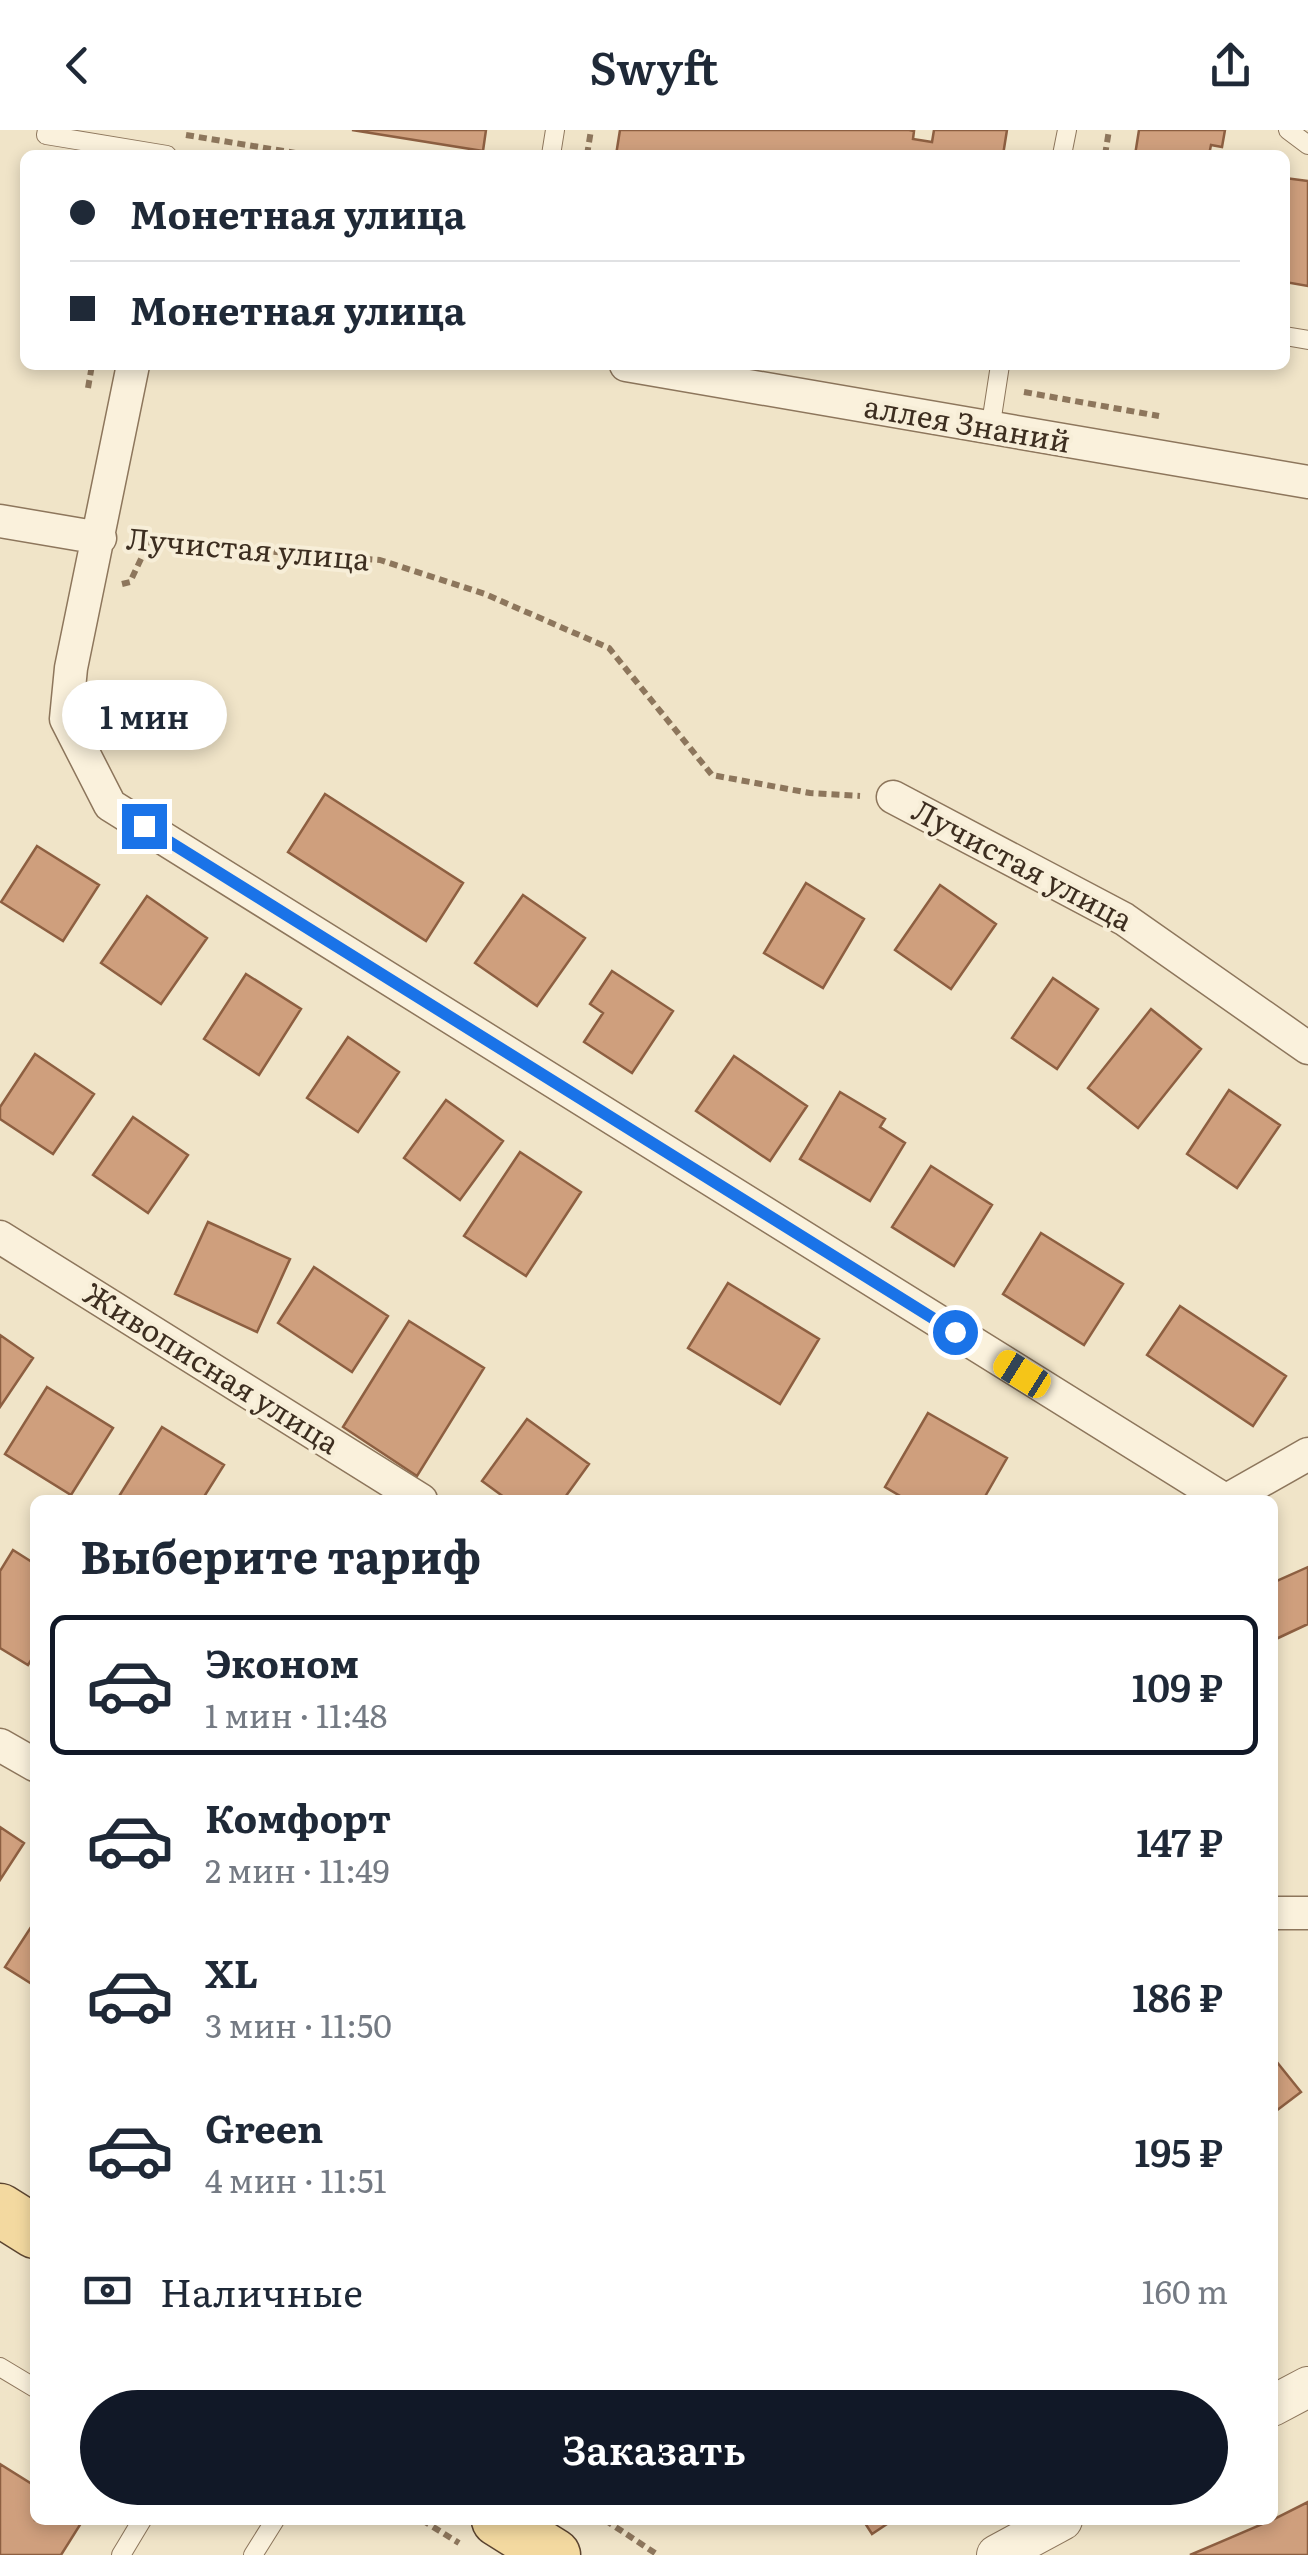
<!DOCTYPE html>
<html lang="ru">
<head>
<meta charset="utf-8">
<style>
	body { margin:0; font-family:Literata,serif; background:#f2f2f3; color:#1f2937; height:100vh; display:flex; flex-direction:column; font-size:38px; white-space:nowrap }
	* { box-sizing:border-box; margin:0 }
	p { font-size:32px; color:#747a83 }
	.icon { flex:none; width:55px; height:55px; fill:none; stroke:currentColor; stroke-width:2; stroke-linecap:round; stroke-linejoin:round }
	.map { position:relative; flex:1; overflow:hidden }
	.details { position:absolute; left:30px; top:1365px; width:1248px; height:1030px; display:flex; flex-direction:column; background:#fff; border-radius:15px; box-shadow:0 5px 15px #0003 }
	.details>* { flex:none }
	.guide { position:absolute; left:20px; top:20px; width:1270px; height:220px; border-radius:15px; box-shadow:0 5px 15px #0003; display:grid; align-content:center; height:220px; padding:0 50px; background:#fff }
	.end { position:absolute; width:45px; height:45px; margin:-22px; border:12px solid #1a73e8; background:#fff; box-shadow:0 0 0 5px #fff }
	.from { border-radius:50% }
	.bubble { position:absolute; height:70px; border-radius:35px; background:#fff; box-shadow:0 5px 15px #0003; font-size:32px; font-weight:600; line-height:70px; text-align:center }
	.car { position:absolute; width:30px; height:60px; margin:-30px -15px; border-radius:12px; box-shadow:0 0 8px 2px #0007; background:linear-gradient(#f5c518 24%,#345 0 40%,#f5c518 0 76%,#345 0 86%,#f5c518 0) }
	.guide b { display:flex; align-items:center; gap:35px; height:95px; font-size:38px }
	.guide b+b { border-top:2px solid #e0e1e3 }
	.guide i { width:25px; height:25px; background:#1f2937 }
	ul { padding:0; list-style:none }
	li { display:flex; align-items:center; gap:30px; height:140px; margin:0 20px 15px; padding:0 30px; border:5px solid transparent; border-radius:15px }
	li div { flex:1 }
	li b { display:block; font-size:38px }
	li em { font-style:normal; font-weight:600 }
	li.selected { border-color:#111827 }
	li>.icon { width:90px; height:90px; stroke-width:1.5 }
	h2 { padding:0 50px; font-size:45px; line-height:120px }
	.pay { display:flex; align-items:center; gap:25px; height:110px; padding:0 50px; font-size:38px }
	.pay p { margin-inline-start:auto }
	.button { display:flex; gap:20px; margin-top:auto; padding:20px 50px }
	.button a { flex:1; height:115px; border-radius:60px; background:#111827; color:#fff; font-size:40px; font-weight:600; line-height:115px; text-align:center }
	header { display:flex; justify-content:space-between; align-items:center; height:130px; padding:0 50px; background:#fff; font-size:45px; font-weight:600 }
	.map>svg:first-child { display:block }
	.building { fill:#cf9f7d; stroke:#8d5f41; stroke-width:2.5 }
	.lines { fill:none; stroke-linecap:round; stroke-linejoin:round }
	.service-casing { stroke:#8d765c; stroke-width:20 }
	.minor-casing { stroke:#8d765c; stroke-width:35 }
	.tertiary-casing { stroke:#8d765c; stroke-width:42 }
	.primary-casing { stroke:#5b4430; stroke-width:55 }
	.path { stroke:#8d765c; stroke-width:6; stroke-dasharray:8 5; stroke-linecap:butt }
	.service { stroke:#faf1dc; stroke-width:18 }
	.minor { stroke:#faf1dc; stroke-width:32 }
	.tertiary { stroke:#faf1dc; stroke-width:40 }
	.primary { stroke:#f3d9a0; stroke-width:52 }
	.route { stroke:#1a73e8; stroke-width:12 }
	.labels { text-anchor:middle; stroke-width:8; stroke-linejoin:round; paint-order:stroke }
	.street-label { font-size:30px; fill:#3d2e20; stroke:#f7eed8 }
</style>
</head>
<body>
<header><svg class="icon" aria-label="back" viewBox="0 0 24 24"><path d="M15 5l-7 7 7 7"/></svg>Swyft<svg class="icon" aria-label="share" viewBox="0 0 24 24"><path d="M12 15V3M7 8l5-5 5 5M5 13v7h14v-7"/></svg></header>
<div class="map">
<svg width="1308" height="2425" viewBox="0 0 1308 2425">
	<rect width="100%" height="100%" fill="#f0e4c8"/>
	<path class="building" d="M352,0H486L483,21Z
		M620,0H909L914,1L913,9L932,12L934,0H1007L1003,25H616Z
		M1139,0H1225L1222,17L1211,15L1209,25H1135Z
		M1285,48L1308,51V156L1285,152Z
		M325,664L463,753L426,811L288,722Z
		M37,716L99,755L63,811L1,772Z
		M806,753L864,789L823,858L764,823Z
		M940,755L996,794L951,859L895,820Z
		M523,765L585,808L537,876L475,833Z
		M147,766L207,808L161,874L101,833Z
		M612,841L673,881L632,943L584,912L603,883L590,874Z
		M246,844L301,879L259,945L204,909Z
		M1053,848L1098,879L1057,939L1012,908Z
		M1151,879L1201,919L1138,998L1088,958Z
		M348,907L399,942L358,1002L307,968Z
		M35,924L94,964L53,1024L0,989V977Z
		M734,926L807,976L770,1031L696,981Z
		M1229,960L1280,995L1237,1058L1187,1024Z
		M840,962L885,989L880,997L905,1013L870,1071L800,1029Z
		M446,970L503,1011L460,1070L404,1028Z
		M133,987L188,1025L148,1083L93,1045Z
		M520,1022L581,1062L526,1146L464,1106Z
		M931,1036L992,1075L954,1136L892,1097Z
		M208,1092L290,1129L257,1202L175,1164Z
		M1041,1103L1123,1154L1084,1215L1003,1164Z
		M314,1137L388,1186L352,1242L278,1193Z
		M728,1153L819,1209L780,1274L688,1218Z
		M1180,1176L1286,1246L1253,1296L1147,1225Z
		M409,1191L484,1238L417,1346L343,1297Z
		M0,1205L33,1228L0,1277Z
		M47,1257L113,1298L71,1365L5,1324Z
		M928,1283L1007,1328L983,1370H907L885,1357Z
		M527,1289L589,1334L563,1370H508L482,1351Z
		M162,1297L224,1335L202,1370H121L118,1368Z
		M13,1420L35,1434V1524L28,1535L0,1518V1441Z
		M1308,1437V1494L1276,1509L1272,1453Z
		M0,1697L24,1713L0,1750Z
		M35,1791V1856L5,1837Z
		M1272,1926L1301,1962L1272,1984Z
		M0,2334L35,2356V2390H83L61,2425H0Z
		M1308,2372V2425H1190L1272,2390Z
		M863,2390H893L872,2404Z"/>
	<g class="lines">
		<defs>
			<path id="service" d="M47,0L46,5L167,25
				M1288,0L1308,15
				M551,25L555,0
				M1062,25L1067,0
				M1285,206L1308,210
				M990,300L1000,235
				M0,2237L35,2258
				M121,2425L142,2390
				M253,2425L275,2390"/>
			<path id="minor" d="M133,235L71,538L66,589L110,675L1225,1370
				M626,235L1308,352
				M0,391L100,408
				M893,667L1124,789L1308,918
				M0,1107L421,1370
				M1227,1370L1308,1324
				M0,1615L35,1635
				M1272,1783H1308"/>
			<path id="tertiary" d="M1272,2276L1308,2257
				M997,2425L1062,2390"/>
			<path id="primary" d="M0,2080L35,2102
				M498,2390L554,2425"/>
		</defs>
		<use href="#service" class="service-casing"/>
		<use href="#minor" class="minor-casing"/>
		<use href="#tertiary" class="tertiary-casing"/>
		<use href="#primary" class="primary-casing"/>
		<path class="path" d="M186,5L308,25
			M587,25L591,0
			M1105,25L1109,0
			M88,258L92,235
			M1024,262L1159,286
			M131,411L380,430L485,464L609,518L712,645L810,663L860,666
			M122,454L130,452L149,412
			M422,2390L459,2413
			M605,2390L658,2425"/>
		<use href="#service" class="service"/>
		<use href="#minor" class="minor"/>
		<use href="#tertiary" class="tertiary"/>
		<use href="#primary" class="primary"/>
	</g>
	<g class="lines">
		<path class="route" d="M144,696L955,1202"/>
	</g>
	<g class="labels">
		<g class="street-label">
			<text transform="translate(967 295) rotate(10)" y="10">аллея Знаний</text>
			<text transform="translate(248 420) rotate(5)" y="10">Лучистая улица</text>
			<text transform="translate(1022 736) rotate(28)" y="10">Лучистая улица</text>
			<text transform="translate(211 1239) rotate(32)" y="10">Живописная улица</text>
		</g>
	</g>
</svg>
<i class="end from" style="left:955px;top:1202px"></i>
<i class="end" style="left:144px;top:696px"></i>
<div class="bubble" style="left:62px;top:550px;width:165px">1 мин</div>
<i class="car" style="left:1022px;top:1244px;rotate:302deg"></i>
<div class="guide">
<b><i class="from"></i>Монетная улица</b>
<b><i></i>Монетная улица</b>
</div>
<section class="details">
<h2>Выберите тариф</h2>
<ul>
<li class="selected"><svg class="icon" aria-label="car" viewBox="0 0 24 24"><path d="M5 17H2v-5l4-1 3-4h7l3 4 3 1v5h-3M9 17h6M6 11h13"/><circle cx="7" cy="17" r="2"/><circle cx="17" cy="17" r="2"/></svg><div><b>Эконом</b><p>1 мин · 11:48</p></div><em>109 ₽</em></li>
<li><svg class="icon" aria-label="car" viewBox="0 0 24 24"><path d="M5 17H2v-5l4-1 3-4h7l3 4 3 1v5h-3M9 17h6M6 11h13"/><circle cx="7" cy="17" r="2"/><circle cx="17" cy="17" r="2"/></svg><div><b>Комфорт</b><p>2 мин · 11:49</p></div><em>147 ₽</em></li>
<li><svg class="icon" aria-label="car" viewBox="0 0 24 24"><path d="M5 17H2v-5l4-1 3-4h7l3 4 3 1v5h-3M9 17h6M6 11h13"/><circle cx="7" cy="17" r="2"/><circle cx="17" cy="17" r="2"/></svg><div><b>XL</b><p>3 мин · 11:50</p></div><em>186 ₽</em></li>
<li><svg class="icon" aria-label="car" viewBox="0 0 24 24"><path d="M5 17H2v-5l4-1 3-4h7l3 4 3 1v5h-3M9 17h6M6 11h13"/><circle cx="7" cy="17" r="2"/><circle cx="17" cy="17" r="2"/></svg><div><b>Green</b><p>4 мин · 11:51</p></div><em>195 ₽</em></li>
</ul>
<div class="pay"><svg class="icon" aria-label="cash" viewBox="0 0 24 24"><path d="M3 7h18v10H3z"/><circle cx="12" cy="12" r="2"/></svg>Наличные<p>160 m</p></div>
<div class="button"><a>Заказать</a></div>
</section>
</div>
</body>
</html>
